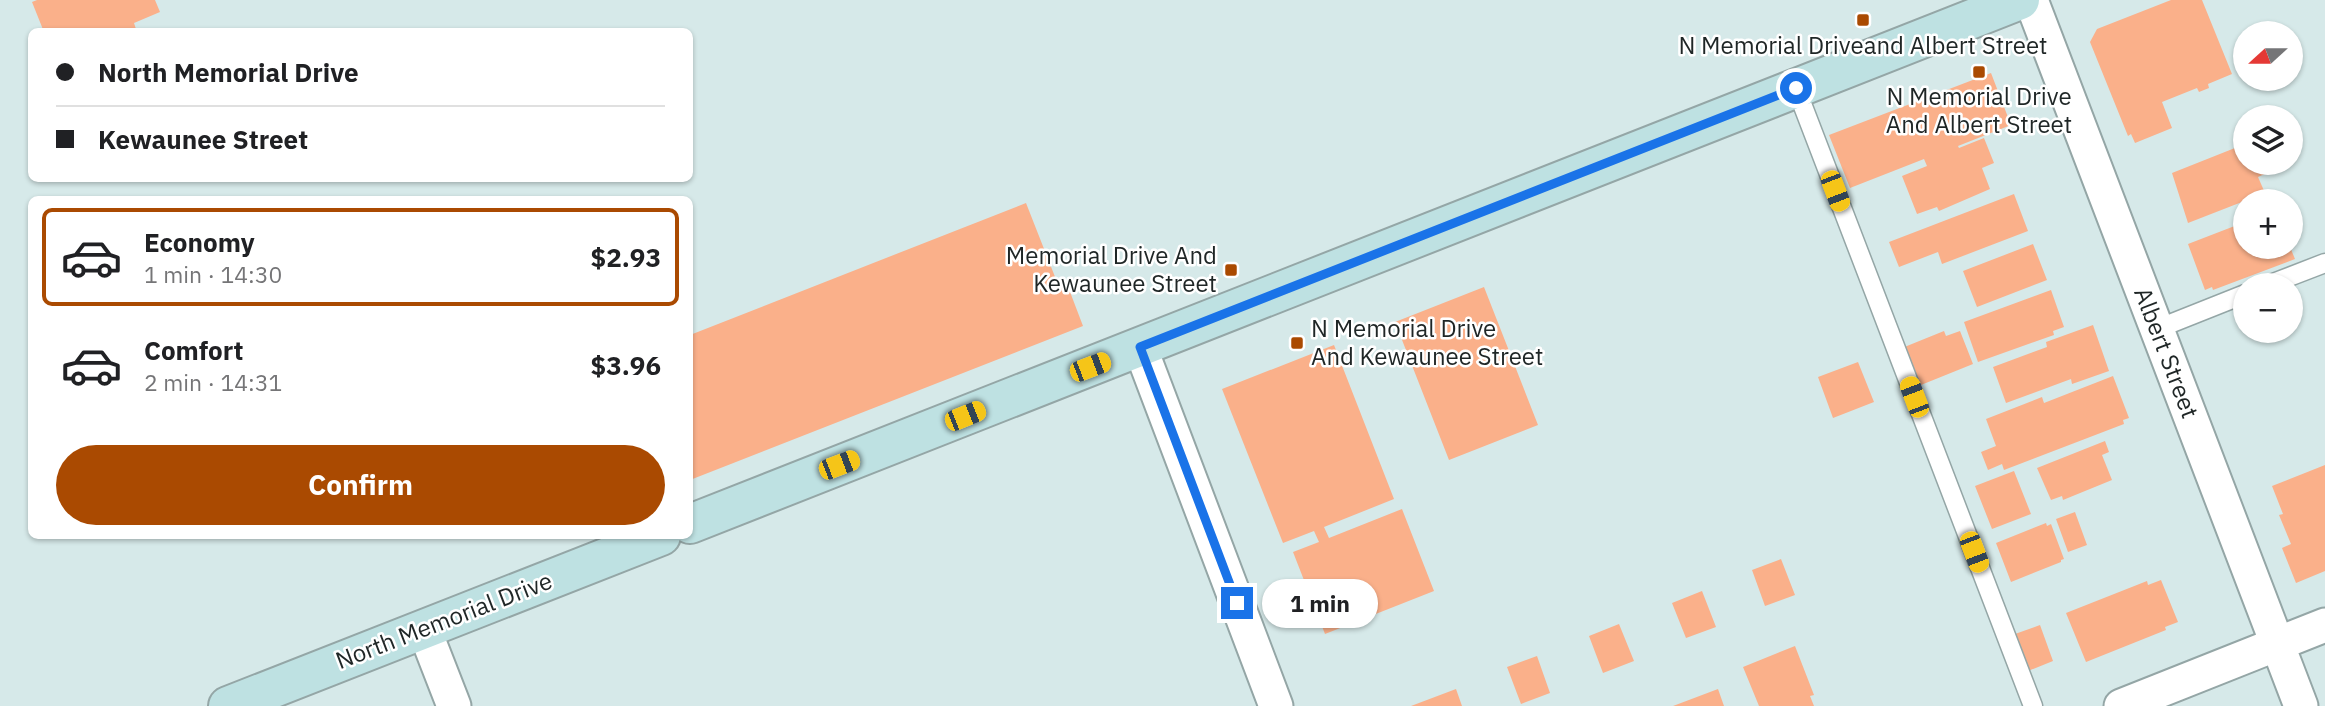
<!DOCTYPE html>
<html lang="en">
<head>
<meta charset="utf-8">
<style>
	body { margin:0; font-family:"IBM Plex Sans",sans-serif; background:#f2f2f2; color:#202124; height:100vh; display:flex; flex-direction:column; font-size:26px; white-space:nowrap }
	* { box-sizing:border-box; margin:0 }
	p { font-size:23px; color:#757577 }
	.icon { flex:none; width:38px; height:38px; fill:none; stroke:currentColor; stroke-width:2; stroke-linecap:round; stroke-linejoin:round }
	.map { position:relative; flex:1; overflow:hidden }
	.drawer { position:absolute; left:28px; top:196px; width:665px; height:343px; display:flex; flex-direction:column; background:#fff; border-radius:10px; box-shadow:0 2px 5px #0004 }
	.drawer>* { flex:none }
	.guide { position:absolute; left:28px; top:28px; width:665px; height:154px; border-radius:10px; box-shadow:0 2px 5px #0004; display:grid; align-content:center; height:154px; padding:0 28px; background:#fff }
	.needle { width:46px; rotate:249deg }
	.buttons { position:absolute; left:2233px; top:21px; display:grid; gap:14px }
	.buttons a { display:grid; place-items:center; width:70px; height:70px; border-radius:50%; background:#fff; box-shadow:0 2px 5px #0004; font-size:35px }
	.end { position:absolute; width:32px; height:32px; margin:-16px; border:9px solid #1a73e8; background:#fff; box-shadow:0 0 0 4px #fff }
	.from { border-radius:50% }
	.bubble { position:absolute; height:49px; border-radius:24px; background:#fff; box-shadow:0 2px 5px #0004; font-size:23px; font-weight:700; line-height:49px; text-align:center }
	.car { position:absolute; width:21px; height:42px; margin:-21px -10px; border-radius:9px; box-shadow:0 0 5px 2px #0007; background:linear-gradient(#f5c518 24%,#345 0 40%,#f5c518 0 76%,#345 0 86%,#f5c518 0) }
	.guide b { display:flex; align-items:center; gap:24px; height:66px; font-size:26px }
	.guide b+b { border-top:2px solid #e0e0e0 }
	.guide i { width:18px; height:18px; background:#202124 }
	ul { padding:12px 0 0; list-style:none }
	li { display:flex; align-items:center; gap:21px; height:98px; margin:0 14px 10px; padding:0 14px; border:4px solid transparent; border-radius:10px }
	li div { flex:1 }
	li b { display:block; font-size:26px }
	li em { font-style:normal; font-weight:700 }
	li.on { border-color:#aa4a01 }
	li>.icon { width:63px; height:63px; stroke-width:1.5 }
	.primary-button { display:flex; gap:14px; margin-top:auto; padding:14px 28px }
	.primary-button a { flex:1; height:80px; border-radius:42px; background:#aa4a01; color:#fff; font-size:28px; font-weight:700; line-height:80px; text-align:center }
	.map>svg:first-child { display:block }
	.building { fill:#fab08a }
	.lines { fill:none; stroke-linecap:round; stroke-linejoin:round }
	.service-casing { stroke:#94a6a6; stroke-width:21 }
	.minor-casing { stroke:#94a6a6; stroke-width:37 }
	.secondary-casing { stroke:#94a6a6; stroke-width:42 }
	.service { stroke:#fff; stroke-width:18 }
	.minor { stroke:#fff; stroke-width:33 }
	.secondary { stroke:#bee1e2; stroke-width:38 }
	.route { stroke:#1a73e8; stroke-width:9 }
	.poi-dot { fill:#aa4a01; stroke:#fff; stroke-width:2.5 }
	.labels { text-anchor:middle; stroke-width:5; stroke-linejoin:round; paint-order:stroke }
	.poi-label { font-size:24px; fill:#1f2626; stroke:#fff }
	.street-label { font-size:24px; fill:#1f2626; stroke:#fff }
</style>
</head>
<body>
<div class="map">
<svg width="2325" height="706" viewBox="0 0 2325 706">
	<rect width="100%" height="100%" fill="#d6e9e9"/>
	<path class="building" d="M37,0H155L160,12L134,23L137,32H44L32,2Z
		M2171,0H2202L2232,74L2208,84L2209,88L2199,92L2197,88L2162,102L2172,128L2135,143L2131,134L2128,136L2090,42L2097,29Z
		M1991,73L2011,125L1958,146L1959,148L1984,138L1994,163L1982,168L1990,189L1939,211L1937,207L1917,214L1902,176L1927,166L1924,159L1850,188L1829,135Z
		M2245,144V163H2263L2267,173L2258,177L2265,193L2188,223L2172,173Z
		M2014,194L2028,231L1942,264L1938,252L1899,267L1889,242Z
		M1026,203L1059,287L1067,284L1083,326L690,480V335Z
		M2245,222V247H2290L2295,259L2213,290L2212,287L2205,290L2188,244Z
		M2033,244L2047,280L1977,307L1963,271Z
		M1484,287L1538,425L1449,460L1395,322Z
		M2051,290L2064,327L2053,331L2054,335L1978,362L1964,322Z
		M2093,325L2109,371L2072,384L2071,379L2006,403L1993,367L2047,347L2046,342Z
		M1944,331L1946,336L1960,331L1973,364L1916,387L1902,348Z
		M1334,345L1394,499L1324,527L1329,538L1402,509L1434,591L1325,634L1293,552L1319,542L1314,531L1283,543L1222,389Z
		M1858,362L1874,402L1833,418L1818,377Z
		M2113,376L2129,418L2123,420L2124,424L2004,470L2002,464L1988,470L1981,452L1996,446L1986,419L2042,397L2044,403Z
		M2105,441L2109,452L2102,455L2112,480L2063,500L2062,496L2051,500L2037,468Z
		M2325,465V571L2296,583L2282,548L2291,544L2279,515L2283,514L2272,486Z
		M2014,471L2031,514L1992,529L1975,486Z
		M2075,512L2087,545L2068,552L2056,519Z
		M2046,523L2047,526L2051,524L2064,559L2061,560V562L2011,582L1996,543Z
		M1781,559L1795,595L1765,606L1752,570Z
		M2161,580L2178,622L2165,627L2166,630L2086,662L2066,613L2147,581L2148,585Z
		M1702,591L1716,627L1686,638L1672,603Z
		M1619,624L1634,661L1603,673L1589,636Z
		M2040,625L2053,661L2028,671L2015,634Z
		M1795,646L1814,695L1810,696L1814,706H1759L1743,667Z
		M1537,656L1550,693L1521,704L1507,667Z
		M1456,689L1462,706H1411Z
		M1718,689L1724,706H1673Z"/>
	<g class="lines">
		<defs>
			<path id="service" d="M1796,88L2033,706
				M2268,285L2325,263
				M2157,329L2245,294"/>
			<path id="minor" d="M2031,0L2301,706
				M1140,347L1276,706
				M424,629L454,706
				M2121,706L2325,625"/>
			<path id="secondary" d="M690,524L2020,0
				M228,706L661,536"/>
		</defs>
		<use href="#service" class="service-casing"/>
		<use href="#minor" class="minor-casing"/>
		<use href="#secondary" class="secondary-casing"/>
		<use href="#service" class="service"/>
		<use href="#minor" class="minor"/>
		<use href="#secondary" class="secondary"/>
	</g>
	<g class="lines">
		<path class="route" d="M1237,603L1140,347L1796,88"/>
	</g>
	<g class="poi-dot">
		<rect x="1856" y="13" width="14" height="14" rx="3.5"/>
		<rect x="1972" y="65" width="14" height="14" rx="3.5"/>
		<rect x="1224" y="263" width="14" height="14" rx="3.5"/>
		<rect x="1290" y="336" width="14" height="14" rx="3.5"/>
	</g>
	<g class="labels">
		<g class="poi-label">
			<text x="1863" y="54">N Memorial Driveand Albert Street</text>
			<text x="1979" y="105">N Memorial Drive<tspan x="1979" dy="28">And Albert Street</tspan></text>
			<text x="1217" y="264" text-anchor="end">Memorial Drive And<tspan x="1217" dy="28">Kewaunee Street</tspan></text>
			<text x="1311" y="337" text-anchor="start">N Memorial Drive<tspan x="1311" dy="28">And Kewaunee Street</tspan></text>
		</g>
		<g class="street-label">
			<text transform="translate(2166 353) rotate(69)" y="8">Albert Street</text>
			<text transform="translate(444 621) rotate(-21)" y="8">North Memorial Drive</text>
		</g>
	</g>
</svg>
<div class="buttons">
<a><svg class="needle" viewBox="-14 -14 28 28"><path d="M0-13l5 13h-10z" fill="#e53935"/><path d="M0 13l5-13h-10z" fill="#757577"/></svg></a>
<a><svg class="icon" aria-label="layers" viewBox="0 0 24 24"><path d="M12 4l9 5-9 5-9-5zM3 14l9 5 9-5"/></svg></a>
<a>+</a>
<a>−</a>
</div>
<i class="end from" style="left:1796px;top:88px"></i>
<i class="end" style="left:1237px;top:603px"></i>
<div class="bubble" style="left:1262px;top:579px;width:116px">1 min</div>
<i class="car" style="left:1835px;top:191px;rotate:159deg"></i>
<i class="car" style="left:1090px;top:367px;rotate:69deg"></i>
<i class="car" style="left:1914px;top:397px;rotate:339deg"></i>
<i class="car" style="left:965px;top:416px;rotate:68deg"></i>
<i class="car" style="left:839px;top:465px;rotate:69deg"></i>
<i class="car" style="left:1974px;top:552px;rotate:159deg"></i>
<div class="guide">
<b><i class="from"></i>North Memorial Drive</b>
<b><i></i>Kewaunee Street</b>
</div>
<section class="drawer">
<ul>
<li class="on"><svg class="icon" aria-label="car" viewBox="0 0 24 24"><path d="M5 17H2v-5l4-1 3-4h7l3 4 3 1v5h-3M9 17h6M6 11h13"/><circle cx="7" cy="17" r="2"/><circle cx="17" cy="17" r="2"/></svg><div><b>Economy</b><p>1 min · 14:30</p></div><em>$2.93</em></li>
<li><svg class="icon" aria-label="car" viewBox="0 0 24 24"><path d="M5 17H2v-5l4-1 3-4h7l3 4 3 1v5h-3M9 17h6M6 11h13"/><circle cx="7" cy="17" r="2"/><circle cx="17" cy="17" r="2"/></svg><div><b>Comfort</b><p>2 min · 14:31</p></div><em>$3.96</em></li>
</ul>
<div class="primary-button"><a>Confirm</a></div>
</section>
</div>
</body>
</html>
